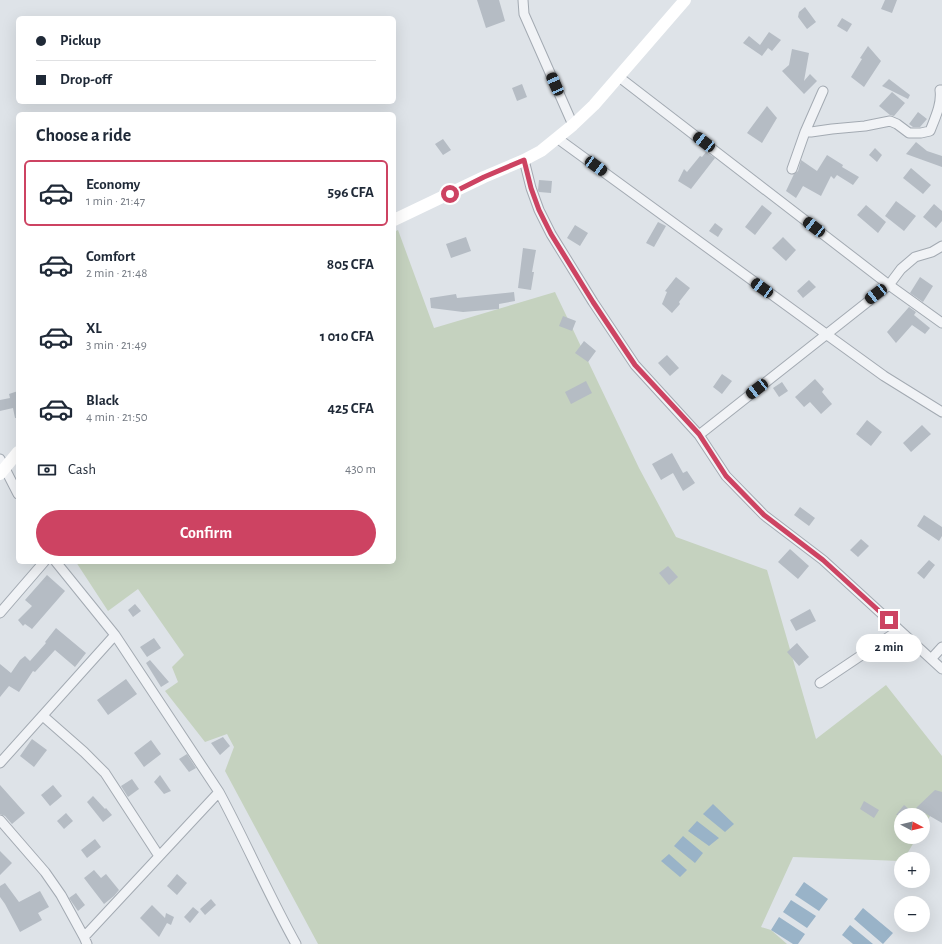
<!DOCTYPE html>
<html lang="en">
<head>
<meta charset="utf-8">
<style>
	body { margin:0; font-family:"Alegreya Sans",sans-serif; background:#f2f2f3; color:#1f2937; height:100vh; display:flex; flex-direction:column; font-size:15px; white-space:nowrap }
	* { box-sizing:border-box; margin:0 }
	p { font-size:13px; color:#747a83 }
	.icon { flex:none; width:22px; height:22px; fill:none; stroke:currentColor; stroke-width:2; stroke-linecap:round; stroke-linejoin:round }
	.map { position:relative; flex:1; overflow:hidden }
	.drawer { position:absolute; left:16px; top:112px; width:380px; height:452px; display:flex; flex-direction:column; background:#fff; border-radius:6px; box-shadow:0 4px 16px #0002 }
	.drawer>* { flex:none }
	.top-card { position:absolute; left:16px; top:16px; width:380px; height:88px; border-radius:6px; box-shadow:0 4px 16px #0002; display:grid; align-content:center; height:88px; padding:0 20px; background:#fff }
	.needle { width:26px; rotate:97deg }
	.fabs { position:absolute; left:894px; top:808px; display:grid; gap:8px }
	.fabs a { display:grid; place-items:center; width:36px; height:36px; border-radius:50%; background:#fff; box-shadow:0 4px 16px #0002; font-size:20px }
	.end { position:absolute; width:18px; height:18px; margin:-9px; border:5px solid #cd4362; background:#fff; box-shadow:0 0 0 2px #fff }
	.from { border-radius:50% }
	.bubble { position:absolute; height:28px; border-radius:14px; background:#fff; box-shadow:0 4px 16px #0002; font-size:13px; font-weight:700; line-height:28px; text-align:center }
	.car { position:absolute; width:12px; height:24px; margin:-12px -6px; border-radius:5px; box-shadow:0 0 3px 1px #0007; background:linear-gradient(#222 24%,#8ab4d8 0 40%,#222 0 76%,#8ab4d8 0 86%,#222 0) }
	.top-card b { display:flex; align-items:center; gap:14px; height:38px; font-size:15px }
	.top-card b+b { border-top:1px solid #e0e1e3 }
	.top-card i { width:10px; height:10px; background:#1f2937 }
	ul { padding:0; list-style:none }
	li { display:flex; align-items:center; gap:12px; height:66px; margin:0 8px 6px; padding:0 12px; border:2px solid transparent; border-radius:6px }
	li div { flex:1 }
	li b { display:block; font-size:15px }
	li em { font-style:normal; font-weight:700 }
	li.selected { border-color:#cd4362 }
	li>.icon { width:36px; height:36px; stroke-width:1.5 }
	h2 { padding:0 20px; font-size:18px; line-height:48px }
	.pay { display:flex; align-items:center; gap:10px; height:44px; padding:0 20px; font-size:15px }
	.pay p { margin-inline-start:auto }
	.action { display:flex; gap:8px; margin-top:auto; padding:8px 20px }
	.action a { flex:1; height:46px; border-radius:24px; background:#cd4362; color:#fff; font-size:16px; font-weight:700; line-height:46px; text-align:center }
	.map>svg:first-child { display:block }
	.green { fill:#c5d2bf }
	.water { fill:#99b3c8 }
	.building { fill:#b5bcc4 }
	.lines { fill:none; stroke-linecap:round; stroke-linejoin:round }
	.street-casing { stroke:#a3aab2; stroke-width:11 }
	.street { stroke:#f1f3f6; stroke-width:9 }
	.secondary { stroke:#fff; stroke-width:12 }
	.route { stroke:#cd4362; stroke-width:5 }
</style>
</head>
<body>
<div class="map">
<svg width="942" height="944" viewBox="0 0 942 944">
	<rect width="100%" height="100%" fill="#dee3e8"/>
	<path class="green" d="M398,230L434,328L555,292L639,468L676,537L767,570L816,739L886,685L942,756V796L923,828V815H901V837H917L904,859H901V861L793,857L761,927L771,930L787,944H318L225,771L234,747L227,734L205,742L165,691L178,682L172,667L184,655L138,589L108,611L76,562H394V232Z"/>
	<path class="water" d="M713,804L734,824L725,832L703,814Z
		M697,821L719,838L709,846L688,831Z
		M683,836L703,853L695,863L674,846Z
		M669,854L687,870L680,877L661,861Z
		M804,882L828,899L819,911L795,895Z
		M791,900L816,916L807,928L783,912Z
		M863,908L893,933L883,944L854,919Z
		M779,917L805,934L798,944H793L771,930Z
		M850,925L873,944H853L842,935Z"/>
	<path class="building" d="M477,0H499L505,21L486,28Z
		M885,0H897L892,13L881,9Z
		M805,7L816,22L807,29L798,17L799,12Z
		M842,18L852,24L847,32L837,26Z
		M769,32L781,40L772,51L768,48L762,56L743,43L749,36L760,45Z
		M868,46L881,61L864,87L851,77L862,59L860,58Z
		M792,49L809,53L804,81L810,74L817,81L804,94L782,71L789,65Z
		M889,79L910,95L908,99L882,86Z
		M522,84L527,97L517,101L512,88Z
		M892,92L905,103L894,116L890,115L879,106Z
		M767,106L777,118L762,143L747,133Z
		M918,112L927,119L920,127H913L909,124Z
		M443,139L451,150L443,155L435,144Z
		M916,142L927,151L942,156V167L906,154Z
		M875,148L882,155L877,162L869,155Z
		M706,152L715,158L691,189L678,181L684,169L687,172L700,156L702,157Z
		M827,155L843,165L842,167L859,177L853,185L837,175L834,179L831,176L821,196L803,186L796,198L786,191L794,174L798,171L801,160L817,171Z
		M911,168L931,185L923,194L903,178Z
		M539,180L552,181L551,193L539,192L538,190Z
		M896,201L916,216L904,231L885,216Z
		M934,204L942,211V221L936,228L923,217Z
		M762,205L772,213L755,235L745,227Z
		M866,205L886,222L878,233L857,215Z
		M658,222L666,226L654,247L646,243Z
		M715,223L723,229L718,237L709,231Z
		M575,225L588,233L580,246L567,238Z
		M466,237L471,251L451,258L446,244Z
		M783,237L796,250L786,261L772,248Z
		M523,248L536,250L532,272H534L531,290L518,288Z
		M676,277L690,288L679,302L680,304L672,313L662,304L667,292L665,291Z
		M920,277L933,286L923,302L910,293Z
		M809,280L816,287L803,298L797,291Z
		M514,292L515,301L499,304V309L463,312L431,308L430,298L456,294L457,298Z
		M909,307L916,312L914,315L930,328L925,334L912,325L896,343L887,332Z
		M563,316L576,321L572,331L559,326Z
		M584,341L596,351L588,362L575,353Z
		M667,355L679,368L670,376L658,363Z
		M722,374L732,381L722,394L713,387Z
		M815,379L824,389L822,392L832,404L821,414L810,402L804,407L795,397Z
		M586,381L592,393L571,404L565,392Z
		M782,382L788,391L779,397L773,388Z
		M18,391V418H15L13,408L0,411V400L10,398L9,394Z
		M867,420L882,432L871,446L856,434Z
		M922,425L931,434L911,452L903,443Z
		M672,453L683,473L687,471L695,483L683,491L673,473L661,480L652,464Z
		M800,507L815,518L809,526L794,515Z
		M924,515L942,527V536L939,541L917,526Z
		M861,539L869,546L858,557L850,550Z
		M790,549L809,566L798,579L778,562Z
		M929,560L935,565L924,579L917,573Z
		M668,566L678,577L669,585L659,573Z
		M47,575L65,591L32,629L25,624L23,626L18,620L32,606L25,600Z
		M135,604L141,611L133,617L128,610Z
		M810,609L816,621L796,631L790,620Z
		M56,628L86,653L75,667L55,650L35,672L33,671L19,692L9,686L0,697V664L11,673L20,660L25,656L30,661L46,643L45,642Z
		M154,638L161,648L147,657L140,647Z
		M797,643L809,657L799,666L787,652Z
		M150,660L169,682L161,687L146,663Z
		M126,679L137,694L108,715L97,700Z
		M223,737L230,746L220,755L211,743Z
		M32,739L47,750L34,767L20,756Z
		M151,740L161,754L144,767L134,753Z
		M187,754L196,768L189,772L179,759Z
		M160,775L171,791L164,794L154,782Z
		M132,779L139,789L128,797L121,786Z
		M0,785L25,813L12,824L5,816L0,814Z
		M53,785L62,796L50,806L41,795Z
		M935,790L942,792V823L916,808Z
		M93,796L105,809L106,808L112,815L103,822L87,802Z
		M864,801L879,810L874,818L860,809Z
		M904,805L916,815H896Z
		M66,813L73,821L64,829L57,821Z
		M95,839L101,847L87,858L81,850Z
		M0,851L12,863L0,875Z
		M94,870L101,878L106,874L119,890L114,896L104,904L84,878Z
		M177,874L187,883L177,895L167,886Z
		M5,883L19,902L40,891L49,907L38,913L42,920L20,932L5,904L0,897V886Z
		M76,893L85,905L78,911L69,898Z
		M211,899L216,905L205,915L200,909Z
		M152,905L165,918L166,913L174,917L171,925L167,923L159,937L140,918Z
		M193,907L199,912L190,923L184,917Z"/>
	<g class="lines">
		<defs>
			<path id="street" d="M523,0L524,14L573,125
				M619,77L889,285L942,323
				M805,132H811L832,129L865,126L890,121L897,124L909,133H921L930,131C935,118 942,104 940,90H942
				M557,138L826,334L884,376L942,412
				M524,160L531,188L539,210L551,234L593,302L635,365L699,435L726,476L764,515L823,560L942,669
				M792,169L805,132L823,91
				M699,435L889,285L901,269L915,257L932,252L942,246
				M0,459L18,494
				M56,562L115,635L219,792C246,842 268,894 296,944
				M0,613L44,562
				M931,659L942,647
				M820,683L899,630
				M43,716L84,752L105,773L159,856
				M0,763L115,635
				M0,820L45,872L61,895L84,937L87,944
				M84,937L219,792"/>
		</defs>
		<use href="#street" class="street-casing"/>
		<use href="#street" class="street"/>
		<path class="secondary" d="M394,220L484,177L524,160L541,151L573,125L594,105L685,0
			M0,474L18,452"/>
	</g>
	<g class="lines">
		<path class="route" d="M450,194L484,177L524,160L531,188L539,210L551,234L593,302L635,365L699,434L726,476L764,515L823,560L889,620"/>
	</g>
</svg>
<div class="fabs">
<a><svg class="needle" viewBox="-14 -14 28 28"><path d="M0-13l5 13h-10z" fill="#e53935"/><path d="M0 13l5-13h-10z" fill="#747a83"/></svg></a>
<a>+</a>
<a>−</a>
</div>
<i class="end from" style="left:450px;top:194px"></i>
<i class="end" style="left:889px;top:620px"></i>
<div class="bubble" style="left:856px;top:634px;width:66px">2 min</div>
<i class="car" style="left:555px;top:84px;rotate:336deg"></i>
<i class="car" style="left:704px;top:142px;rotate:308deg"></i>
<i class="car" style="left:596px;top:166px;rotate:126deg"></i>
<i class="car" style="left:814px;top:227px;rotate:308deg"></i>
<i class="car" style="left:762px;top:288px;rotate:306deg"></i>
<i class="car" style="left:876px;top:294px;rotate:232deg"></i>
<i class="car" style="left:757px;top:389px;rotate:232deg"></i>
<div class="top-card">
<b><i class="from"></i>Pickup</b>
<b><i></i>Drop-off</b>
</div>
<section class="drawer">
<h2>Choose a ride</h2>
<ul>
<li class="selected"><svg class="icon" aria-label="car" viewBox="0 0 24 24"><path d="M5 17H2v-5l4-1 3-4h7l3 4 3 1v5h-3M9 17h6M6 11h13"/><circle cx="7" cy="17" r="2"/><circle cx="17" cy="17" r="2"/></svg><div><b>Economy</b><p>1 min · 21:47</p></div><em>596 CFA</em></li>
<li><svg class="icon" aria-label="car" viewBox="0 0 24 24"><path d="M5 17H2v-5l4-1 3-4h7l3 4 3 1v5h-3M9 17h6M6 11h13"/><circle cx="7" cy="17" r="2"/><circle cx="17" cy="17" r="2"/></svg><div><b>Comfort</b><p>2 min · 21:48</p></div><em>805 CFA</em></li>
<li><svg class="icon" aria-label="car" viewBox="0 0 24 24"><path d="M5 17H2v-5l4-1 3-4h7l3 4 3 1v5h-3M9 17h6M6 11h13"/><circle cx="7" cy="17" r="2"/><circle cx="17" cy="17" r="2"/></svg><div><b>XL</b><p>3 min · 21:49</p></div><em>1 010 CFA</em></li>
<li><svg class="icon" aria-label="car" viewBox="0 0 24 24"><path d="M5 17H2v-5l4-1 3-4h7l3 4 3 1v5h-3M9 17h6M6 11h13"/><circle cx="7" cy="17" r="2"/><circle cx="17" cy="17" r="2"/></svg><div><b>Black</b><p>4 min · 21:50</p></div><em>425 CFA</em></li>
</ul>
<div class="pay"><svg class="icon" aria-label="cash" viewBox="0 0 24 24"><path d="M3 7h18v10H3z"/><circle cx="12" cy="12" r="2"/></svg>Cash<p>430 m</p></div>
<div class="action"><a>Confirm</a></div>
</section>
</div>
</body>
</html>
